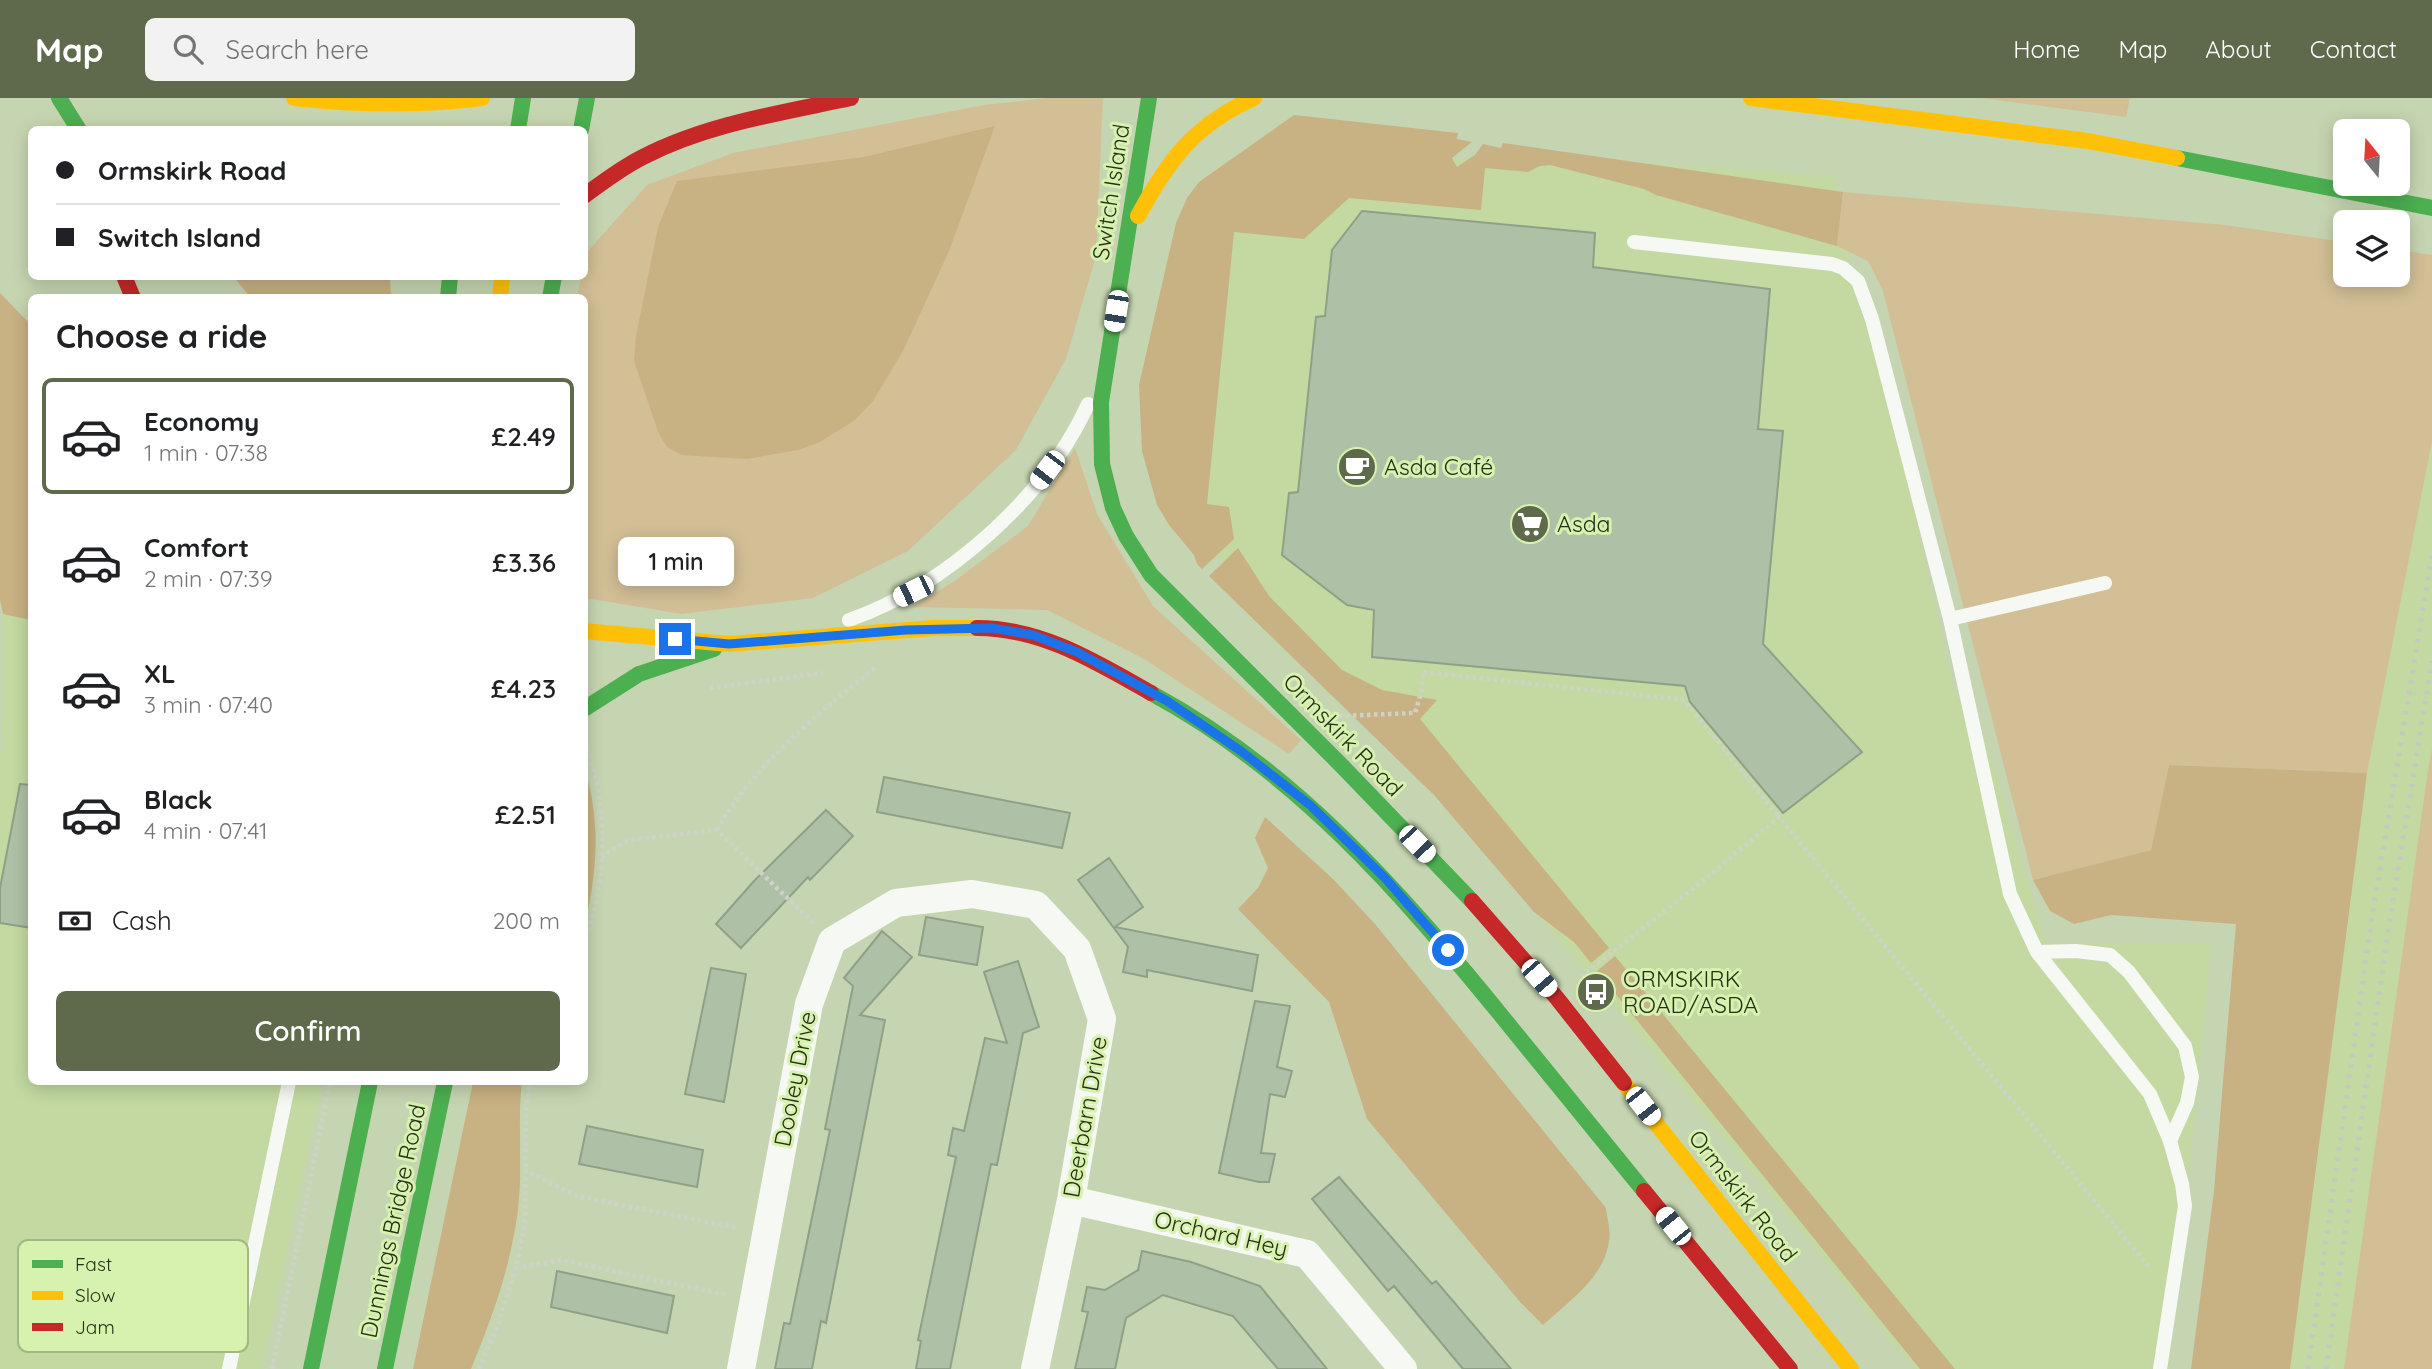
<!DOCTYPE html>
<html lang="en">
<head>
<meta charset="utf-8">
<style>
	body { margin:0; font-family:Quicksand,sans-serif; background:#f2f2f2; color:#202124; height:100vh; display:flex; flex-direction:column; font-size:26px; white-space:nowrap }
	* { box-sizing:border-box; margin:0 }
	p { font-size:23px; color:#757577 }
	.icon { flex:none; width:38px; height:38px; fill:none; stroke:currentColor; stroke-width:2; stroke-linecap:round; stroke-linejoin:round }
	.map { position:relative; flex:1; overflow:hidden }
	.panel { position:absolute; left:28px; top:196px; width:560px; height:791px; display:flex; flex-direction:column; background:#fff; border-radius:10px; box-shadow:0 4px 18px #0003 }
	.panel>* { flex:none }
	.top-card { position:absolute; left:28px; top:28px; width:560px; height:154px; border-radius:10px; box-shadow:0 4px 18px #0003; display:grid; align-content:center; height:154px; padding:0 28px; background:#fff }
	.needle { width:46px; rotate:342deg }
	.tools { position:absolute; left:2333px; top:21px; display:grid; gap:14px }
	.tools a { display:grid; place-items:center; width:77px; height:77px; border-radius:10px; background:#fff; box-shadow:0 4px 18px #0003; font-size:35px }
	.end { position:absolute; width:32px; height:32px; margin:-16px; border:9px solid #1a73e8; background:#fff; box-shadow:0 0 0 4px #fff }
	.from { border-radius:50% }
	.bubble { position:absolute; height:49px; border-radius:10px; background:#fff; box-shadow:0 4px 18px #0003; font-size:23px; font-weight:600; line-height:49px; text-align:center }
	.car { position:absolute; width:21px; height:42px; margin:-21px -10px; border-radius:9px; box-shadow:0 0 5px 2px #0007; background:linear-gradient(#fff 24%,#345 0 40%,#fff 0 76%,#345 0 86%,#fff 0) }
	.top-card b { display:flex; align-items:center; gap:24px; height:66px; font-size:26px }
	.top-card b+b { border-top:2px solid #e0e0e0 }
	.top-card i { width:18px; height:18px; background:#202124 }
	ul { padding:0; list-style:none }
	li { display:flex; align-items:center; gap:21px; height:116px; margin:0 14px 10px; padding:0 14px; border:4px solid transparent; border-radius:10px }
	li div { flex:1 }
	li b { display:block; font-size:26px }
	li em { font-style:normal; font-weight:600 }
	li.selected { border-color:#5f6a4c }
	li>.icon { width:63px; height:63px; stroke-width:1.5 }
	h2 { padding:0 28px; font-size:32px; line-height:84px }
	.pay { display:flex; align-items:center; gap:18px; height:77px; padding:0 28px; font-size:26px }
	.pay p { margin-inline-start:auto }
	.button { display:flex; gap:14px; margin-top:auto; padding:14px 28px }
	.button a { flex:1; height:80px; border-radius:10px; background:#5f6a4c; color:#fff; font-size:28px; font-weight:600; line-height:80px; text-align:center }
	header { display:flex; align-items:center; gap:42px; box-sizing:border-box; height:98px; padding:0 35px; background:#5f6a4c; color:#fff }
	header strong { font-size:33px }
	nav { display:flex; gap:38px; margin-inline-start:auto; font-size:24px }
	.search { width:490px; height:63px; background:#f2f2f2; display:flex; align-items:center; gap:18px; box-sizing:border-box; padding:0 24px; border-radius:10px; color:#757577; font-size:26px }
	.map>svg:first-child { display:block }
	.built { fill:#c3d9a1 }
	.green { fill:#d2bf96 }
	.forest { fill:#c8b183 }
	.building { fill:#aec0a5; stroke:#8fa086; stroke-width:2 }
	.lines { fill:none; stroke-linecap:round; stroke-linejoin:round }
	.path { stroke:#ced3c8; stroke-width:4.5; stroke-dasharray:3.5 3.5; stroke-linecap:butt }
	.lane { stroke:#f6f9f3; stroke-width:14 }
	.street { stroke:#f6f9f3; stroke-width:28 }
	.fast { stroke:#4caf50; stroke-width:16 }
	.slow { stroke:#ffc107; stroke-width:16 }
	.jam { stroke:#c62828; stroke-width:16 }
	.rail { stroke:#c4c8bf; stroke-width:5; stroke-dasharray:3.5 7; stroke-linecap:butt }
	.route { stroke:#1a73e8; stroke-width:9 }
	.labels { text-anchor:middle; stroke-width:6; stroke-linejoin:round; paint-order:stroke }
	.street-label { font-size:23px; fill:#273016; stroke:#d7f1af }
	.poi-label { font-size:23px; fill:#273016; stroke:#d7f1af; text-anchor:start }
	.key { fill:#d7f1af; stroke:#a2b781; stroke-width:2 }
	.key-label { font-size:19px; fill:#273016 }
</style>
</head>
<body>
<header>
<strong>Map</strong>
<div class="search"><svg class="icon" aria-label="search" viewBox="0 0 24 24"><circle cx="10" cy="10" r="6"/><path d="M15 15l6 6"/></svg>Search here</div>
<nav><a>Home</a><a>Map</a><a>About</a><a>Contact</a></nav>
</header>
<div class="map">
<svg width="2432" height="1271" viewBox="0 0 2432 1271">
	<rect width="100%" height="100%" fill="#c6d5b1"/>
	<path class="built" d="M1508,55L1835,78L1853,183L1899,344L1954,595L1981,627L2047,846L2212,845L2169,1271H1915L1355,597L1177,418L1231,104L1347,78Z
		M2432,343V651L2344,1271H2290L2367,675Z
		M3,516L31,522L32,984H322L262,1271H0V662L3,631Z"/>
	<path class="green" d="M1047,0H1103L1096,158L1066,261L1016,352L908,453L813,500L681,516L585,500L584,200H577L581,179L584,178L587,154L647,87L733,55L984,7Z
		M1981,0H2130L2126,19Z
		M1843,94L2225,127L2345,144V177H2398V152L2432,157V343L2367,675L2169,667L2151,752L2033,782L1883,193L1868,163L1837,148Z
		M1075,350L1097,416L1153,508L1301,642L1289,656L1144,561L1047,512L912,509L956,482L1028,428Z
		M2432,651V1271H2344L2428,672Z"/>
	<path class="forest" d="M1294,17L1458,35L1457,41L1472,44L1452,60L1457,69L1475,57L1483,46L1501,50L1503,45L1843,94L1837,148L1656,97L1644,91L1550,67L1540,68L1528,74L1485,70L1481,112L1349,100L1304,141L1234,134L1207,406L1229,409L1234,441L1202,471L1197,466L1194,457L1169,427L1157,407L1142,353L1139,287L1176,125L1187,100L1199,84Z
		M995,28L949,153L903,253L873,303L855,322L818,345L798,352L747,361L681,357L667,349L659,336L634,263L636,238L658,129L677,83L864,59Z
		M234,179H390L391,199H250Z
		M0,195L31,227V522L3,516L0,502Z
		M1238,450L1269,498L1342,572L1382,592L1437,602L1420,621L1609,850L1591,865L1574,844L1534,814L1434,697L1209,478Z
		M2169,667L2367,675L2290,1271H2191L2214,1093L2236,826L2111,817L2074,826L2050,813L2033,782L2151,752Z
		M585,672C601,723 597,775 585,826Z
		M1265,719L1333,781L1375,826L1606,1110C1607,1120 1611,1133 1609,1143C1604,1180 1570,1202 1543,1227L1521,1205L1367,1021L1329,904L1238,811L1258,790L1268,770L1255,740Z
		M1615,858L1955,1271H1920L1597,873Z
		M473,984H522C517,1026 523,1070 518,1112C510,1171 493,1217 471,1271H413Z"/>
	<path class="building" d="M1362,113L1595,135L1593,169L1770,191L1758,331L1783,333L1763,546L1862,654L1783,715L1690,604L1685,588L1372,559L1374,512L1347,507L1282,457L1289,395L1298,394L1316,219L1325,218L1332,152Z
		M884,679L1070,715L1062,750L877,714Z
		M20,686L32,687V830L0,825V790Z
		M826,712L853,738L810,782L808,779L741,850L716,826L754,783Z
		M1109,760L1143,809L1115,829L1258,857L1252,893L1147,872V879L1123,874L1128,849L1078,782Z
		M926,819L983,829L977,867L919,857Z
		M882,833L912,859L860,917L885,922L826,1225L821,1223L812,1271H775L784,1225L790,1226L830,1032L825,1031L853,888L844,880Z
		M1018,863L1039,929L1023,935L997,1067L991,1066L950,1271H916L921,1243L918,1242L956,1059L948,1057L953,1030L964,1033L985,940L1007,945L984,874Z
		M711,870L746,876L724,1004L685,996Z
		M1255,903L1290,908L1277,969L1292,973L1285,999L1270,996L1261,1055L1275,1056L1269,1084H1259L1219,1075Z
		M587,1028L703,1052L697,1089L579,1066Z
		M1339,1079L1432,1186L1436,1183L1511,1271H1463L1394,1188L1388,1193L1312,1101Z
		M1142,1153L1191,1164L1260,1188L1327,1271H1278L1233,1218L1163,1197L1126,1220L1115,1271H1075L1088,1214L1082,1213L1087,1189L1105,1192L1138,1172Z
		M557,1173L674,1198L667,1235L551,1209Z"/>
	<g class="lines">
		<path class="path" d="M710,590L823,575
			M1339,618L1415,615L1422,592L1423,574L1684,602L1779,719
			M584,644C589,661 597,680 599,697C605,745 602,798 584,844
			M717,732C756,664 817,617 876,569
			M601,759L629,742L717,732L813,825
			M1581,879L1689,794L1779,719L2148,1168
			M524,1072L577,1098L738,1130
			M516,1170L561,1162L727,1197
			M272,1271L330,984
			M479,1271L498,1227L516,1170L525,1126L526,1011L530,984"/>
		<path class="lane" d="M1634,144L1832,166L1843,170L1858,183L1872,221L1950,521L2010,796L2037,854L2150,996L2170,1043L2182,1086L2185,1108L2160,1271
			M1950,521L2105,485
			M849,522C946,488 1046,399 1088,306
			M2037,854L2076,853L2110,857L2129,874L2185,948L2192,979L2187,1005L2170,1043
			M229,1271L289,984"/>
		<path class="street" d="M1071,1102L1307,1156L1403,1271
			M741,1271L809,906L832,843L896,805L972,796L1036,807L1077,851L1102,921L1071,1102L1035,1271"/>
		<path class="fast" d="M59,0L79,32
			M1149,0L1101,304L1102,366L1113,410L1126,438L1151,477L1343,669L1472,803
			M518,32L523,0
			M581,32L587,0
			M2177,60L2432,110
			M448,200L450,178
			M550,200L554,178
			M1151,595C1294,672 1399,792 1500,916C1548,975 1596,1034 1644,1093
			M584,611L639,576L714,551
			M311,1271L370,984
			M385,1271L445,984"/>
		<path class="slow" d="M294,0C357,7 419,8 482,0
			M1751,0L2088,43L2177,60
			M1138,118C1169,61 1194,27 1254,0
			M500,200L502,178
			M584,533L729,546L933,530H977
			M1624,985L1851,1271"/>
		<path class="jam" d="M584,98C603,84 621,70 643,59C707,26 781,15 851,0
			M124,178L133,200
			M977,530C1042,530 1096,564 1151,595
			M1472,803L1556,899L1624,985
			M1644,1093L1790,1271"/>
		<path class="rail" d="M2308,1271L2371,825L2432,457
			M2326,1271L2389,827L2432,563"/>
	</g>
	<g class="lines">
		<path class="route" d="M675,541L729,546L906,532L992,530L1033,537L1077,554L1167,603L1241,653L1310,707L1385,780L1448,852"/>
	</g>
	<defs>
		<symbol id="cafe-disc" viewBox="-11 -11 22 22"><circle r="9.5" fill="#5f6a4c" stroke="#d7f1af"/><path d="M-5.5-4.5H6V0H3Q3 3.5 0 3.5H-2.5Q-5.5 3.5-5.5 0ZM3-3.2v2h1.7v-2ZM-6 4.5H4V6H-6Z" fill="#fff"/></symbol>
		<symbol id="supermarket-disc" viewBox="-11 -11 22 22"><circle r="9.5" fill="#5f6a4c" stroke="#d7f1af"/><path d="M-6-5.5h2.5l.6 2H6L4.5 2H-2.5L-4.4-4H-6ZM-1.5 3.2a1.3 1.3 0 1 0 .1 0ZM3 3.2a1.3 1.3 0 1 0 .1 0Z" fill="#fff"/></symbol>
		<symbol id="bus-disc" viewBox="-11 -11 22 22"><circle r="9.5" fill="#5f6a4c" stroke="#d7f1af"/><path d="M-5-6H5V4H4V6H2V4H-2V6H-4V4H-5ZM-3.5-4V0h7V-4ZM-3.5 1.2v1.5H-2V1.2ZM2 1.2v1.5H3.5V1.2Z" fill="#fff"/></symbol>
	</defs>
	<g fill-rule="evenodd">
		<use href="#cafe-disc" x="1335" y="347" width="44" height="44"/>
		<use href="#supermarket-disc" x="1508" y="404" width="44" height="44"/>
		<use href="#bus-disc" x="1574" y="872" width="44" height="44"/>
	</g>
	<g class="labels">
		<g class="street-label">
			<text transform="translate(1111 94) rotate(-81)" y="8">Switch Island</text>
			<text transform="translate(1343 637) rotate(46)" y="8">Ormskirk Road</text>
			<text transform="translate(795 981) rotate(-79)" y="8">Dooley Drive</text>
			<text transform="translate(1085 1019) rotate(-80)" y="8">Deerbarn Drive</text>
			<text transform="translate(1743 1098) rotate(52)" y="8">Ormskirk Road</text>
			<text transform="translate(393 1123) rotate(-78)" y="8">Dunnings Bridge Road</text>
			<text transform="translate(1221 1136) rotate(13)" y="8">Orchard Hey</text>
		</g>
		<g class="poi-label">
			<text x="1384" y="377">Asda Café</text>
			<text x="1557" y="434">Asda</text>
			<text x="1623" y="889">ORMSKIRK<tspan x="1623" dy="26">ROAD/ASDA</tspan></text>
		</g>
	</g>
	<rect x="18" y="1142" width="230" height="112" rx="10" class="key"/>
	<rect x="32" y="1162" width="31" height="8" fill="#4caf50"/>
	<rect x="32" y="1193" width="31" height="9" fill="#ffc107"/>
	<rect x="32" y="1225" width="31" height="8" fill="#c62828"/>
	<g class="key-label">
		<text x="75" y="1173">Fast</text>
		<text x="75" y="1204">Slow</text>
		<text x="75" y="1236">Jam</text>
	</g>
</svg>
<div class="tools">
<a><svg class="needle" viewBox="-14 -14 28 28"><path d="M0-13l5 13h-10z" fill="#e53935"/><path d="M0 13l5-13h-10z" fill="#757577"/></svg></a>
<a><svg class="icon" aria-label="layers" viewBox="0 0 24 24"><path d="M12 4l9 5-9 5-9-5zM3 14l9 5 9-5"/></svg></a>
</div>
<i class="end from" style="left:1448px;top:852px"></i>
<i class="end" style="left:675px;top:541px"></i>
<div class="bubble" style="left:618px;top:439px;width:116px">1 min</div>
<i class="car" style="left:1116px;top:213px;rotate:189deg"></i>
<i class="car" style="left:1047px;top:372px;rotate:217deg"></i>
<i class="car" style="left:913px;top:493px;rotate:244deg"></i>
<i class="car" style="left:1417px;top:746px;rotate:136deg"></i>
<i class="car" style="left:1539px;top:880px;rotate:139deg"></i>
<i class="car" style="left:1643px;top:1008px;rotate:142deg"></i>
<i class="car" style="left:1673px;top:1128px;rotate:321deg"></i>
<div class="top-card">
<b><i class="from"></i>Ormskirk Road</b>
<b><i></i>Switch Island</b>
</div>
<section class="panel">
<h2>Choose a ride</h2>
<ul>
<li class="selected"><svg class="icon" aria-label="car" viewBox="0 0 24 24"><path d="M5 17H2v-5l4-1 3-4h7l3 4 3 1v5h-3M9 17h6M6 11h13"/><circle cx="7" cy="17" r="2"/><circle cx="17" cy="17" r="2"/></svg><div><b>Economy</b><p>1 min · 07:38</p></div><em>£2.49</em></li>
<li><svg class="icon" aria-label="car" viewBox="0 0 24 24"><path d="M5 17H2v-5l4-1 3-4h7l3 4 3 1v5h-3M9 17h6M6 11h13"/><circle cx="7" cy="17" r="2"/><circle cx="17" cy="17" r="2"/></svg><div><b>Comfort</b><p>2 min · 07:39</p></div><em>£3.36</em></li>
<li><svg class="icon" aria-label="car" viewBox="0 0 24 24"><path d="M5 17H2v-5l4-1 3-4h7l3 4 3 1v5h-3M9 17h6M6 11h13"/><circle cx="7" cy="17" r="2"/><circle cx="17" cy="17" r="2"/></svg><div><b>XL</b><p>3 min · 07:40</p></div><em>£4.23</em></li>
<li><svg class="icon" aria-label="car" viewBox="0 0 24 24"><path d="M5 17H2v-5l4-1 3-4h7l3 4 3 1v5h-3M9 17h6M6 11h13"/><circle cx="7" cy="17" r="2"/><circle cx="17" cy="17" r="2"/></svg><div><b>Black</b><p>4 min · 07:41</p></div><em>£2.51</em></li>
</ul>
<div class="pay"><svg class="icon" aria-label="cash" viewBox="0 0 24 24"><path d="M3 7h18v10H3z"/><circle cx="12" cy="12" r="2"/></svg>Cash<p>200 m</p></div>
<div class="button"><a>Confirm</a></div>
</section>
</div>
</body>
</html>
